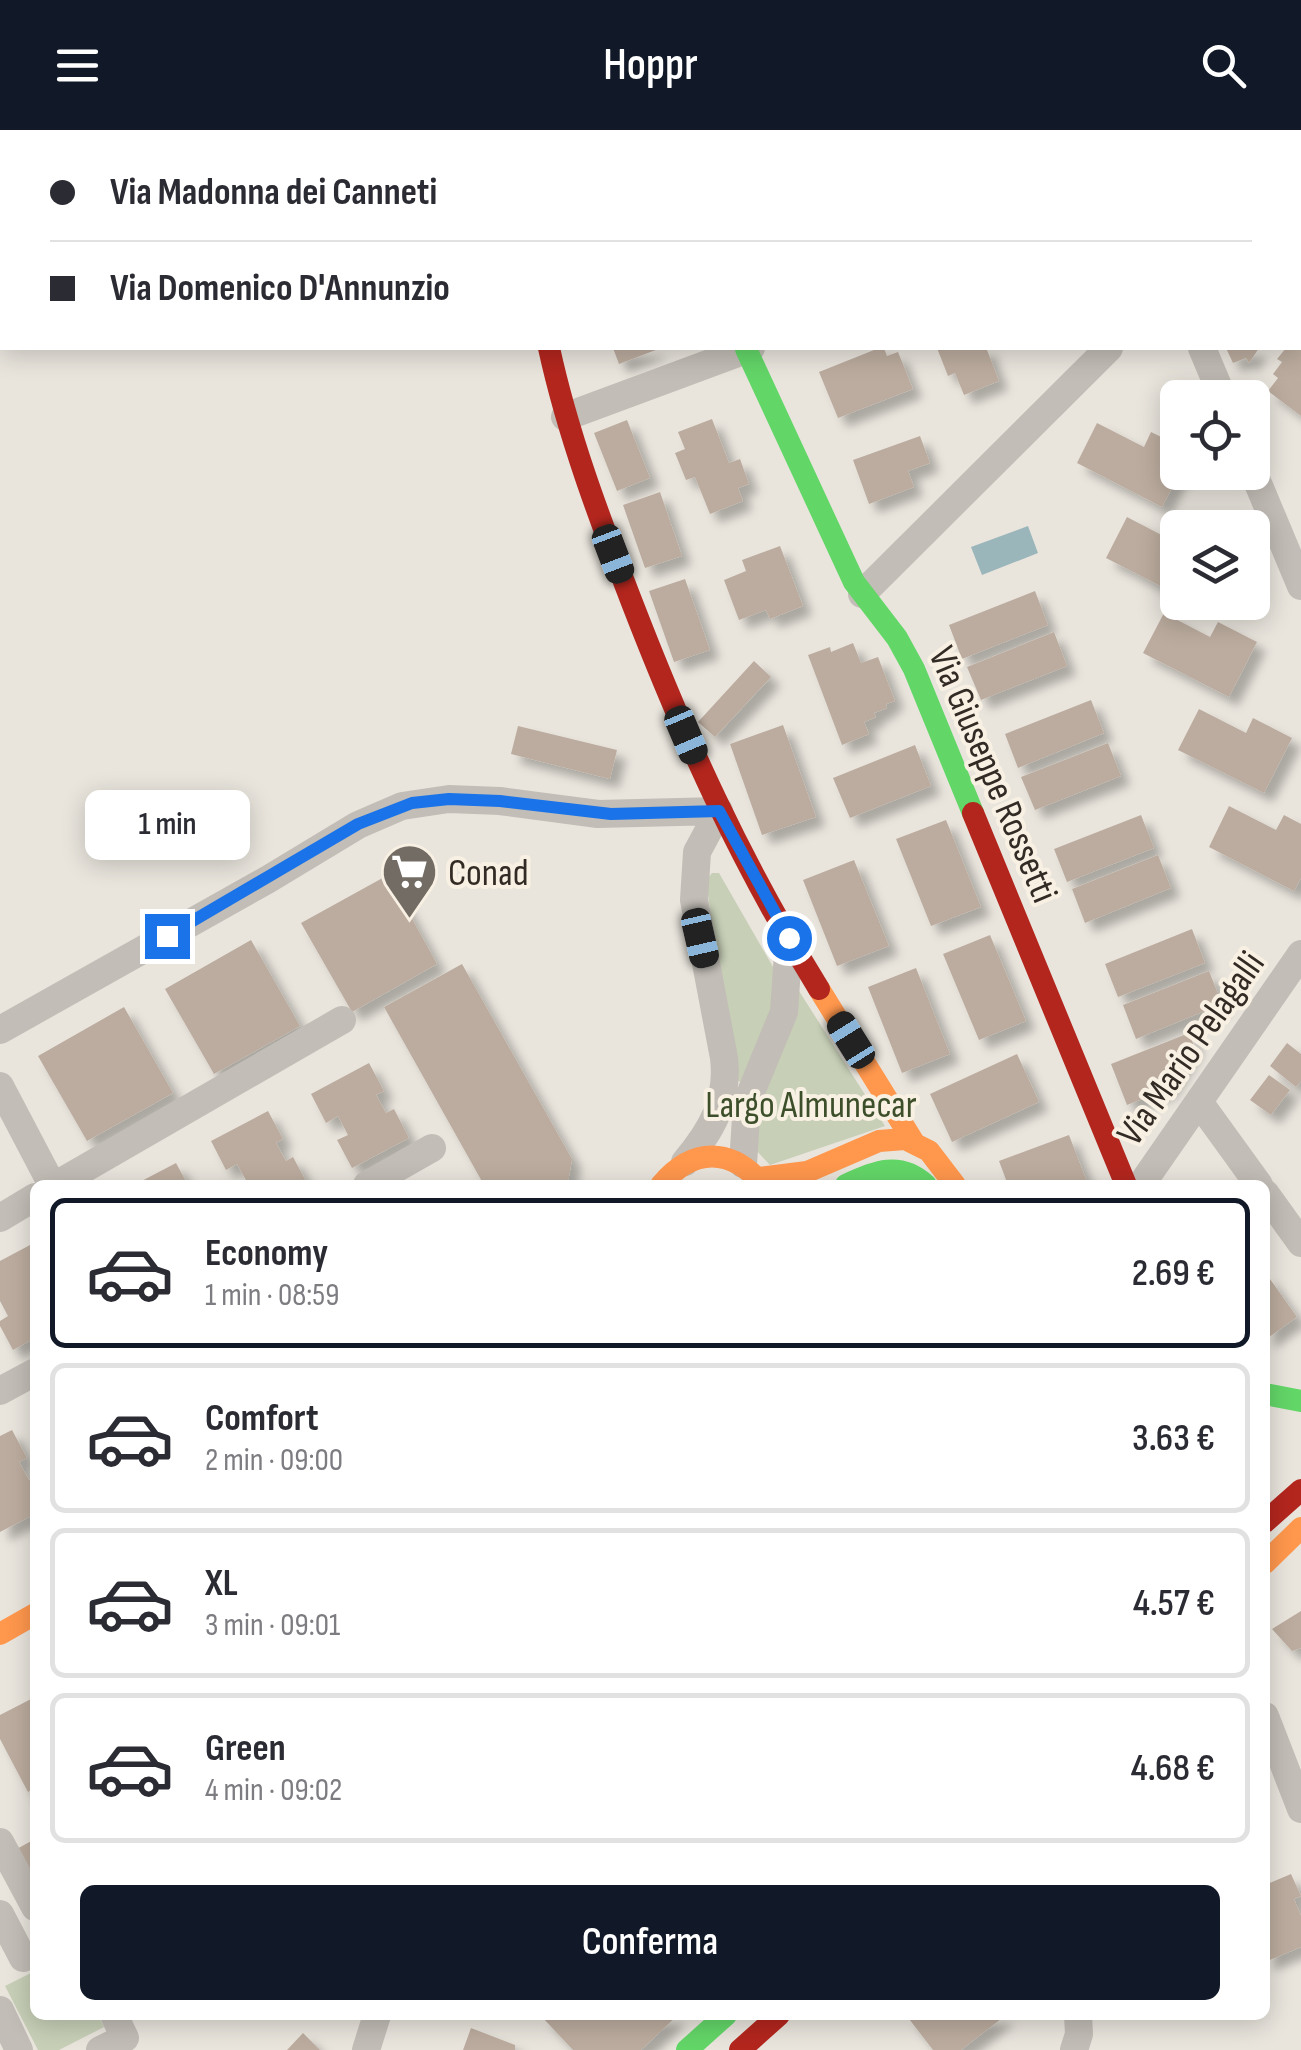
<!DOCTYPE html>
<html lang="it">
<head>
<meta charset="utf-8">
<style>
	body { margin:0; font-family:"Sofia Sans Condensed",sans-serif; background:#f2f2f3; color:#2b2b33; height:100vh; display:flex; flex-direction:column; font-size:38px; white-space:nowrap }
	* { box-sizing:border-box; margin:0 }
	p { font-size:32px; color:#7c7c81 }
	.icon { flex:none; width:55px; height:55px; fill:none; stroke:currentColor; stroke-width:2; stroke-linecap:round; stroke-linejoin:round }
	.map { position:relative; flex:1; overflow:hidden }
	.drawer { position:absolute; left:30px; top:1050px; width:1240px; height:840px; display:flex; flex-direction:column; background:#fff; border-radius:15px; box-shadow:0 5px 25px #0003 }
	.drawer>* { flex:none }
	.hud { position:absolute; left:0px; top:0px; width:1302px; height:220px; box-shadow:0 5px 25px #0003; display:grid; align-content:center; height:220px; padding:0 50px; background:#fff }
	.controls { position:absolute; left:1160px; top:250px; display:grid; gap:20px }
	.controls a { display:grid; place-items:center; width:110px; height:110px; border-radius:15px; background:#fff; box-shadow:0 5px 25px #0003; font-size:50px }
	.end { position:absolute; width:45px; height:45px; margin:-22px; border:12px solid #1a73e8; background:#fff; box-shadow:0 0 0 5px #fff }
	.from { border-radius:50% }
	.bubble { position:absolute; height:70px; border-radius:15px; background:#fff; box-shadow:0 5px 25px #0003; font-size:32px; font-weight:600; line-height:70px; text-align:center }
	.car { position:absolute; width:30px; height:60px; margin:-30px -15px; border-radius:12px; box-shadow:0 0 8px 2px #0007; background:linear-gradient(#222 24%,#8ab4d8 0 40%,#222 0 76%,#8ab4d8 0 86%,#222 0) }
	.hud b { display:flex; align-items:center; gap:35px; height:95px; font-size:38px }
	.hud b+b { border-top:2px solid #e1e1e2 }
	.hud i { width:25px; height:25px; background:#2b2b33 }
	ul { padding:18px 0 0; list-style:none }
	li { display:flex; align-items:center; gap:30px; height:150px; margin:0 20px 15px; padding:0 30px; border:5px solid #e1e1e2; border-radius:15px }
	li div { flex:1 }
	li b { display:block; font-size:38px }
	li em { font-style:normal; font-weight:600 }
	li.current { border-color:#111827 }
	li>.icon { width:90px; height:90px; stroke-width:1.5 }
	.primary-button { display:flex; gap:20px; margin-top:auto; padding:20px 50px }
	.primary-button a { flex:1; height:115px; border-radius:15px; background:#111827; color:#fff; font-size:40px; font-weight:600; line-height:115px; text-align:center }
	header { display:flex; justify-content:space-between; align-items:center; height:130px; padding:0 50px; background:#111827; color:#fff; font-size:45px; font-weight:600 }
	.map>svg:first-child { display:block }
	.green { fill:#c7cfb7 }
	.water { fill:#9ab6ba }
	.building { fill:#bcac9f; filter:url(#shadow) }
	.lines { fill:none; stroke-linecap:round; stroke-linejoin:round }
	.street { stroke:#c2bdb6; stroke-width:28 }
	.fast { stroke:#63d668; stroke-width:22 }
	.slow { stroke:#ff974d; stroke-width:22 }
	.jam { stroke:#b3261e; stroke-width:22 }
	.route { stroke:#1a73e8; stroke-width:12 }
	.labels { text-anchor:middle; stroke-width:8; stroke-linejoin:round; paint-order:stroke }
	.street-label { font-size:38px; fill:#322b25; stroke:#f8f1e3 }
	.poi-label { font-size:38px; fill:#322b25; stroke:#f8f1e3; text-anchor:start }
	.park-label { font-size:38px; fill:#3d4f2a; stroke:#f8f1e3 }
</style>
</head>
<body>
<header><svg class="icon" aria-label="menu" viewBox="0 0 24 24"><path d="M4 6h16M4 12h16M4 18h16"/></svg>Hoppr<svg class="icon" aria-label="search" viewBox="0 0 24 24"><circle cx="10" cy="10" r="6"/><path d="M15 15l6 6"/></svg></header>
<div class="map">
<svg width="1301" height="1920" viewBox="0 0 1301 1920">
	<defs>
		<filter id="shadow"><feDropShadow dx="9" dy="9" stdDeviation="5" flood-color="#0004"/></filter>
	</defs>
	<rect width="100%" height="100%" fill="#e9e5dd"/>
	<path class="green" d="M712,743H719L776,842L778,867L741,952L733,949L706,750Z
		M799,861L885,996L770,1035L753,1017C754,1004 753,988 756,976C770,932 794,912 799,861Z
		M35,1841V1885H98L104,1897L59,1920H38L5,1856Z"/>
	<path class="water" d="M1028,396L1038,423L982,445L971,417Z"/>
	<path class="building" d="M613,218H661L619,234Z
		M879,218H884L887,226L898,222L913,259L838,288L819,242Z
		M937,218H994L987,220L999,251L964,265L955,243L948,246Z
		M1226,218H1259L1249,233L1246,228L1233,233Z
		M1286,218H1301V286L1268,261L1278,248L1273,244L1282,232L1277,229Z
		M712,289L729,333L740,329L749,354L738,358L743,371L710,384L695,347L686,350L675,323L685,319L678,302Z
		M627,290L650,348L617,361L594,303Z
		M1097,293L1144,317L1151,302L1178,315L1180,342L1162,377L1077,333Z
		M920,306L930,333L908,341L914,357L869,374L853,330Z
		M660,362L682,426L645,438L623,375Z
		M1127,387L1173,411L1178,403V465L1106,428Z
		M780,416L803,476L770,489L766,480L739,490L724,450L746,441L742,430Z
		M685,449L710,520L674,532L649,461Z
		M1035,461L1048,495L962,529L949,495Z
		M1164,483L1210,507L1218,492L1257,512L1229,567L1143,523Z
		M1054,502L1067,536L981,570L967,537Z
		M853,513L861,533L878,527L895,571L886,574L887,578L874,583L876,587L864,592L869,604L842,615L808,525L830,517L831,522Z
		M754,531L771,547L715,607L698,592Z
		M1091,570L1104,603L1018,638L1005,604Z
		M1199,579L1246,603L1253,588L1292,608L1264,663L1178,620Z
		M783,595L816,687L762,705L730,614Z
		M518,596L617,620L610,649L511,624Z
		M1108,613L1121,646L1035,680L1021,647Z
		M915,615L931,656L850,688L833,648Z
		M1229,676L1276,700L1284,685L1301,694V748L1294,761L1209,717Z
		M1141,685L1154,718L1067,752L1054,719Z
		M946,690L981,777L931,796L896,709Z
		M1158,725L1171,758L1085,793L1072,759Z
		M854,730L889,816L837,836L803,750Z
		M388,745L437,834L352,882L301,793Z
		M1192,799L1205,833L1118,867L1105,834Z
		M990,805L1026,891L979,910L943,824Z
		M251,810L300,896L214,944L165,859Z
		M462,834L572,1029L568,1052L584,1050L582,1055H484L384,877Z
		M916,838L950,924L902,943L868,857Z
		M1209,841L1222,874L1136,909L1123,875Z
		M124,877L173,963L87,1011L38,926Z
		M1189,903L1194,916L1167,959L1127,975L1111,934Z
		M1287,913L1301,924V951L1296,957L1270,936Z
		M1017,924L1039,972L952,1012L930,964Z
		M369,933L384,961L376,965L386,983L394,979L409,1008L352,1038L337,1010L348,1005L338,986L326,993L311,964Z
		M1269,945L1290,960L1271,985L1250,970Z
		M268,981L283,1009L276,1013L286,1031L293,1027L308,1055H241L247,1052L237,1034L226,1040L211,1011Z
		M1069,1005L1087,1052L1008,1055L999,1031Z
		M176,1033L188,1055H134Z
		M30,1115L35,1125V1208L13,1220L0,1196V1191L8,1186L0,1171V1131Z
		M1265,1142L1297,1187L1265,1210Z
		M12,1300L27,1328L19,1332L29,1350L35,1347V1384L0,1402V1306Z
		M1301,1481V1518L1292,1521L1272,1499Z
		M35,1567V1658L28,1662L0,1609V1585Z
		M35,1709V1762L13,1721Z
		M1291,1744L1301,1766L1294,1769L1301,1786V1817L1265,1832V1755Z
		M544,1885H678L641,1920H573L542,1887Z
		M906,1885H1006L961,1920H933Z
		M471,1898L515,1915V1920H463Z
		M303,1903L320,1920H287Z"/>
	<g class="lines">
		<path class="street" d="M530,0V2
			M1256,2L1260,0
			M1202,218L1223,268
			M565,287L751,218
			M1252,339L1301,456
			M862,464L1109,218
			M0,900L267,750L358,695L402,676L449,669L500,671L598,684L719,681
			M0,956L52,1055
			M1199,972L1259,1055
			M685,1032C712,1000 729,970 724,928L694,770L697,722L719,681
			M743,1034L747,972L784,882L789,809
			M56,1055L342,890
			M367,1055L432,1018
			M1141,1055L1301,824
			M1265,1063L1301,1113
			M0,1088L35,1067
			M0,1261L35,1242
			M1265,1586L1301,1679
			M0,1712L35,1777
			M0,1784L23,1828
			M0,1880L19,1920
			M100,1920L125,1908L114,1885
			M366,1920L377,1885
			M1074,1920L1079,1904L1078,1885"/>
		<path class="fast" d="M746,219L854,452L897,508L914,539L973,683
			M846,1055C875,1041 900,1031 926,1055
			M1265,1264L1301,1271
			M687,1920L726,1885"/>
		<path class="slow" d="M819,859L913,1011
			M759,1048L807,1042L879,1011L905,1009L929,1021L955,1055
			M661,1055C693,1017 731,1017 763,1055
			M1265,1433L1301,1398
			M0,1504L35,1484"/>
		<path class="jam" d="M549,218C568,305 599,387 631,470C685,610 740,731 819,859
			M973,683L1126,1055
			M1265,1392L1301,1360
			M740,1920L779,1885"/>
	</g>
	<g class="lines">
		<path class="route" d="M167,806L358,694L412,673L449,669L500,671L611,684L719,681L789,808"/>
	</g>
	<defs>
		<symbol id="supermarket-pin" viewBox="-11 -11 22 30"><path d="M0 17L-7.5 6A9.5 9.5 0 1 1 7.5 6Z" fill="#726c65" stroke="#f8f1e3"/><path d="M-6-5.5h2.5l.6 2H6L4.5 2H-2.5L-4.4-4H-6ZM-1.5 3.2a1.3 1.3 0 1 0 .1 0ZM3 3.2a1.3 1.3 0 1 0 .1 0Z" fill="#fff"/></symbol>
	</defs>
	<g fill-rule="evenodd">
		<use href="#supermarket-pin" x="378" y="710" width="63" height="86"/>
	</g>
	<g class="labels">
		<g class="street-label">
			<text transform="translate(994 644) rotate(67)" y="13">Via Giuseppe Rossetti</text>
			<text transform="translate(1190 918) rotate(-55)" y="13">Via Mario Pelagalli</text>
		</g>
		<g class="poi-label">
			<text x="448" y="755">Conad</text>
		</g>
		<g class="park-label">
			<text x="811" y="987">Largo Almunecar</text>
		</g>
	</g>
</svg>
<div class="controls">
<a><svg class="icon" aria-label="locate" viewBox="0 0 24 24"><circle cx="12" cy="12" r="6"/><path d="M12 2v4M12 18v4M2 12h4M18 12h4"/></svg></a>
<a><svg class="icon" aria-label="layers" viewBox="0 0 24 24"><path d="M12 4l9 5-9 5-9-5zM3 14l9 5 9-5"/></svg></a>
</div>
<i class="end from" style="left:789px;top:808px"></i>
<i class="end" style="left:167px;top:806px"></i>
<div class="bubble" style="left:85px;top:660px;width:165px">1 min</div>
<i class="car" style="left:613px;top:424px;rotate:159deg"></i>
<i class="car" style="left:686px;top:605px;rotate:157deg"></i>
<i class="car" style="left:700px;top:808px;rotate:167deg"></i>
<i class="car" style="left:851px;top:910px;rotate:328deg"></i>
<div class="hud">
<b><i class="from"></i>Via Madonna dei Canneti</b>
<b><i></i>Via Domenico D'Annunzio</b>
</div>
<section class="drawer">
<ul>
<li class="current"><svg class="icon" aria-label="car" viewBox="0 0 24 24"><path d="M5 17H2v-5l4-1 3-4h7l3 4 3 1v5h-3M9 17h6M6 11h13"/><circle cx="7" cy="17" r="2"/><circle cx="17" cy="17" r="2"/></svg><div><b>Economy</b><p>1 min · 08:59</p></div><em>2.69 €</em></li>
<li><svg class="icon" aria-label="car" viewBox="0 0 24 24"><path d="M5 17H2v-5l4-1 3-4h7l3 4 3 1v5h-3M9 17h6M6 11h13"/><circle cx="7" cy="17" r="2"/><circle cx="17" cy="17" r="2"/></svg><div><b>Comfort</b><p>2 min · 09:00</p></div><em>3.63 €</em></li>
<li><svg class="icon" aria-label="car" viewBox="0 0 24 24"><path d="M5 17H2v-5l4-1 3-4h7l3 4 3 1v5h-3M9 17h6M6 11h13"/><circle cx="7" cy="17" r="2"/><circle cx="17" cy="17" r="2"/></svg><div><b>XL</b><p>3 min · 09:01</p></div><em>4.57 €</em></li>
<li><svg class="icon" aria-label="car" viewBox="0 0 24 24"><path d="M5 17H2v-5l4-1 3-4h7l3 4 3 1v5h-3M9 17h6M6 11h13"/><circle cx="7" cy="17" r="2"/><circle cx="17" cy="17" r="2"/></svg><div><b>Green</b><p>4 min · 09:02</p></div><em>4.68 €</em></li>
</ul>
<div class="primary-button"><a>Conferma</a></div>
</section>
</div>
</body>
</html>
